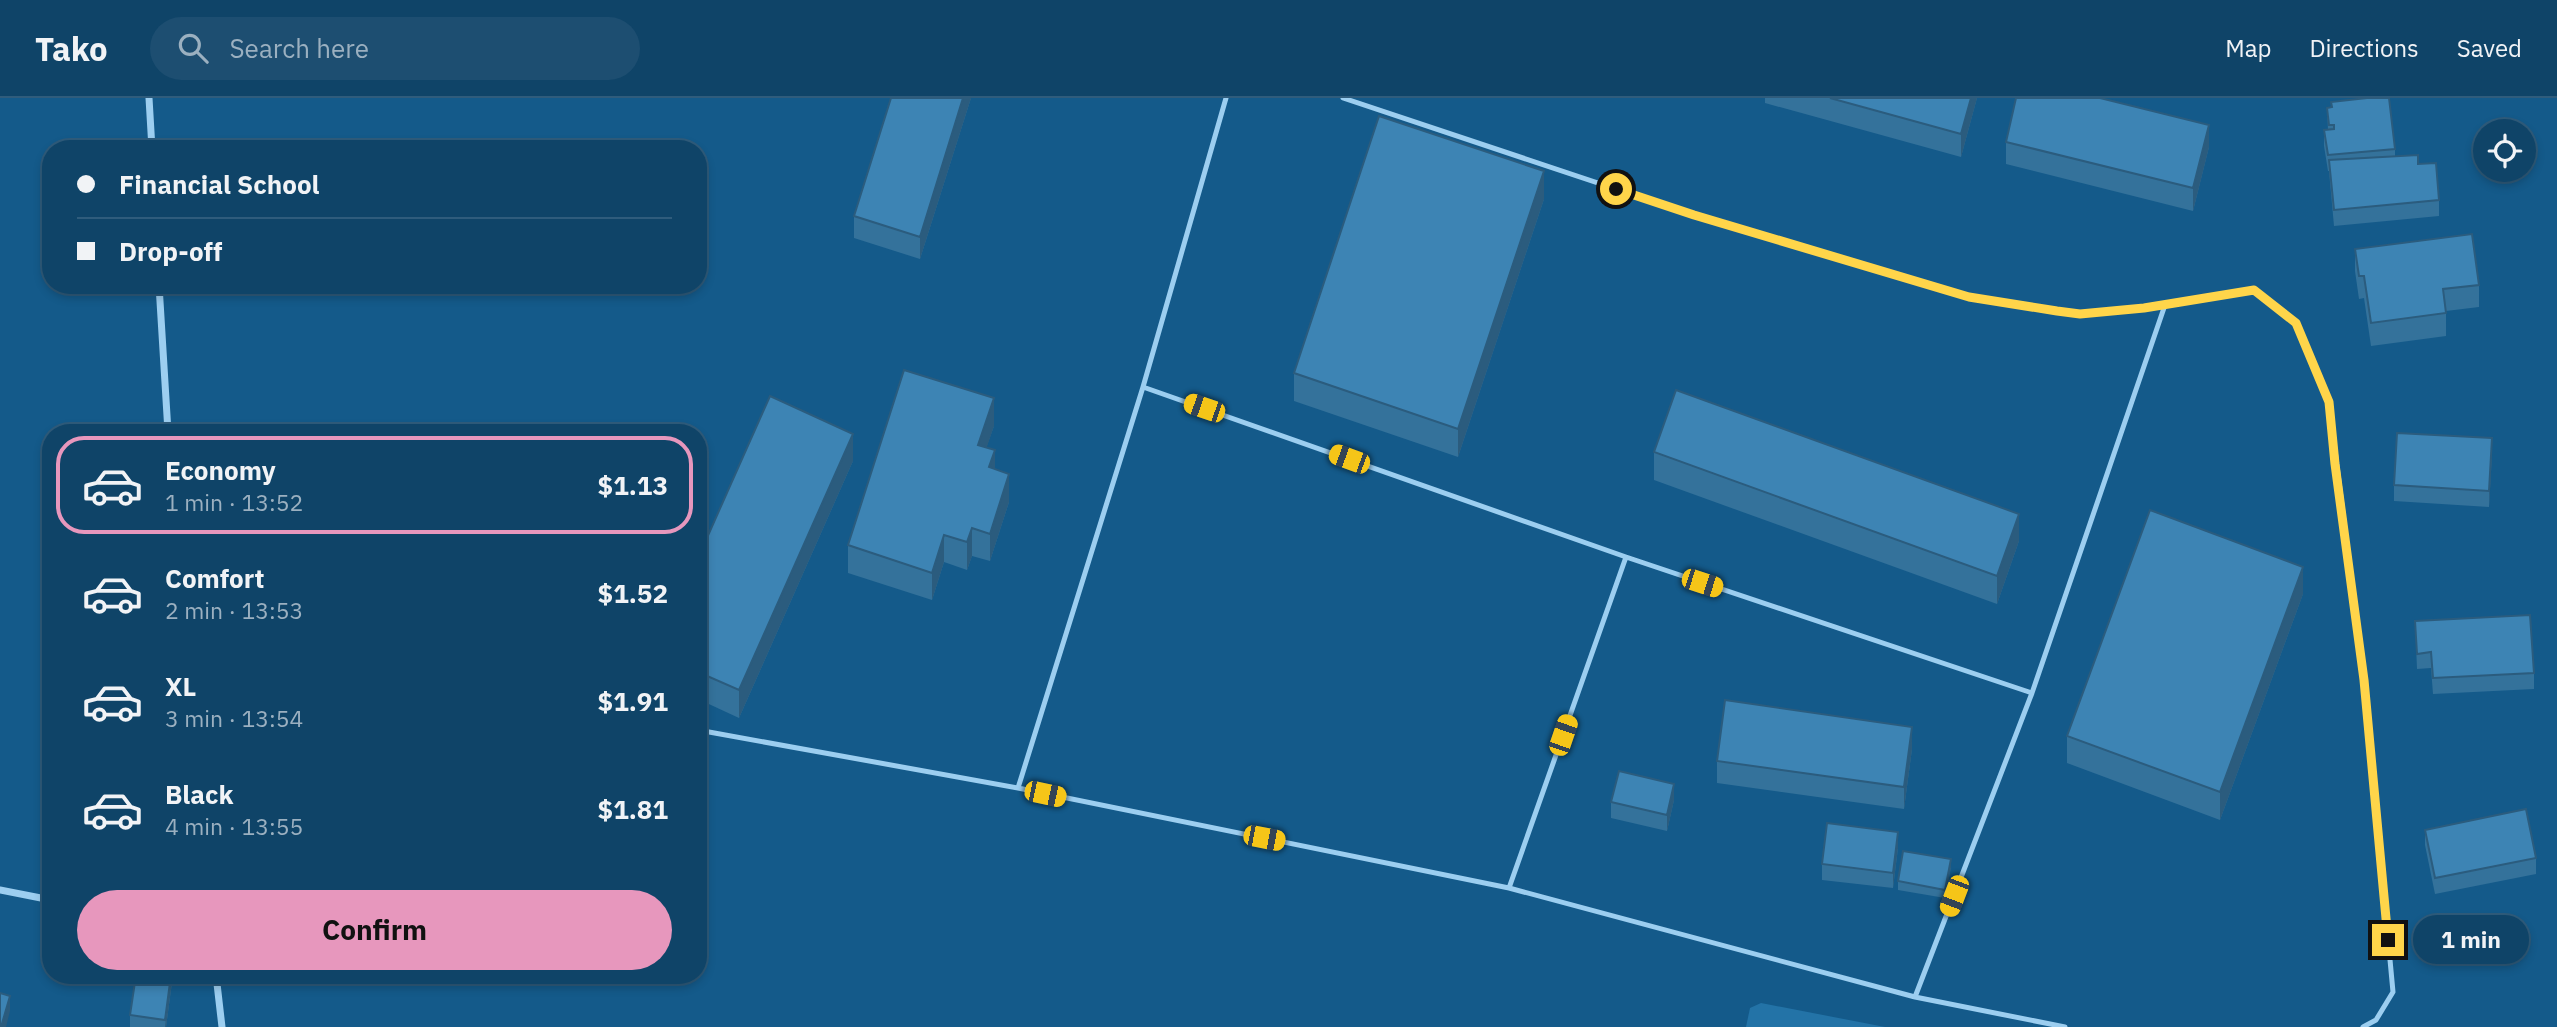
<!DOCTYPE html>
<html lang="en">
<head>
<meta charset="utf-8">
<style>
	body { margin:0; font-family:"IBM Plex Sans",sans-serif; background:#1d4e71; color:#f1f3f6; height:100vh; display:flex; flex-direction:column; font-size:26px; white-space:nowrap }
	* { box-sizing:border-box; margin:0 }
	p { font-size:23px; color:#9bb0c0 }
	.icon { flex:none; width:38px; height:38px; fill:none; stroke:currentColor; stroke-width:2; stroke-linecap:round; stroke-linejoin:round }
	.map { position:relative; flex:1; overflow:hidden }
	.details { position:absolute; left:42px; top:326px; width:665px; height:560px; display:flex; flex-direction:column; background:#0f4468; border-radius:28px; box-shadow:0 4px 10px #0003,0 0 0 2px #2f5c7c }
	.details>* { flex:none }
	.banner { position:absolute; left:42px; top:42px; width:665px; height:154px; border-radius:28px; box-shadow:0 4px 10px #0003,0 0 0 2px #2f5c7c; display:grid; align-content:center; height:154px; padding:0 35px; background:#0f4468 }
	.fabs { position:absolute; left:2473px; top:21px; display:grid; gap:14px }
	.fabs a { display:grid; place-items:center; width:63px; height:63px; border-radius:50%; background:#0f4468; box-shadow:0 4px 10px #0003,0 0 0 2px #2f5c7c; font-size:35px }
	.end { position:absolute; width:32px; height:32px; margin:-16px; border:9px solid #ffd54a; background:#111; box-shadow:0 0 0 4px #111 }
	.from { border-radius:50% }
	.bubble { position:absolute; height:49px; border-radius:24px; background:#0f4468; box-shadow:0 4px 10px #0003,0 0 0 2px #2f5c7c; font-size:23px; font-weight:700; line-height:49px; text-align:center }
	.car { position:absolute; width:21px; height:42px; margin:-21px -10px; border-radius:9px; box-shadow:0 0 5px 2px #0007; background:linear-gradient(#f5c518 24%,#345 0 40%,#f5c518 0 76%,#345 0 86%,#f5c518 0) }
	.banner b { display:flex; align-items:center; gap:24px; height:66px; font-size:26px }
	.banner b+b { border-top:2px solid #2f5c7c }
	.banner i { width:18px; height:18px; background:#f1f3f6 }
	ul { padding:12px 0 0; list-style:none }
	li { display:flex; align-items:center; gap:21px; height:98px; margin:0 14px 10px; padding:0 21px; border:4px solid transparent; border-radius:28px }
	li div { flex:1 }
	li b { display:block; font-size:26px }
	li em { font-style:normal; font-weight:700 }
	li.active { border-color:#e797bd }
	li>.icon { width:63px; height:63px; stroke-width:1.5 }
	.action { display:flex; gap:14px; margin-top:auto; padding:14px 35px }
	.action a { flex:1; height:80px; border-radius:42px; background:#e797bd; color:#111; font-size:28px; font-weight:700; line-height:80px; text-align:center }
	header { display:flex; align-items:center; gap:42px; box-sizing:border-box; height:98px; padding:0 35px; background:#0f4468; border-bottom:2px solid #2f5c7c }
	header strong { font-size:33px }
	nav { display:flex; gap:38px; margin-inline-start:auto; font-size:24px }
	.search { width:490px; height:63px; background:#1d4e71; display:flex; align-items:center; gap:18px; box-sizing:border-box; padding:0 24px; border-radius:38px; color:#9bb0c0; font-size:26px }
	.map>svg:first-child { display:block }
	.green { fill:#2373a7 }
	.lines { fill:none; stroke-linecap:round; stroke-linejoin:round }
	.service { stroke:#9ccef0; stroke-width:5 }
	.minor { stroke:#9ccef0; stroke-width:7 }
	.wall { fill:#34729b }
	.shaded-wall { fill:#2b5c7e }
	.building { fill:#3d84b4; stroke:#2b5c7e; stroke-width:2 }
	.route { stroke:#ffd54a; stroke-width:9 }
</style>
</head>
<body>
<header>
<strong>Tako</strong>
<div class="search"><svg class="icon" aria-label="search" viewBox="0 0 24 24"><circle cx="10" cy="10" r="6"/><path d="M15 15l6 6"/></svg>Search here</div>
<nav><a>Map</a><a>Directions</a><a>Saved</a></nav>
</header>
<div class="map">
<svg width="2557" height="929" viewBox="0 0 2557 929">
	<rect width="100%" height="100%" fill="#145a8a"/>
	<path class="green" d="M1761,905L1885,929H1746L1750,910Z"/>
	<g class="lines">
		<path class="service" d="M1226,0L1143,289L1626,459L2032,595
			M1343,0L1694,117L1969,199L2079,216L2165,207L2254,192L2296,225L2329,304L2364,582L2393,894L2376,922L2363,929
			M698,632L1018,690L1509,790L1626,459
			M1018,690L1143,289
			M1509,790L1915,899L2065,929
			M1915,899L2032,595L2165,207"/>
		<path class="minor" d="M149,0L152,51
			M159,187L168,334
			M0,792L51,802
			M216,877L222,929"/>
	</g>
	<path class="wall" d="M971,0L920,161L854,140V118Z
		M1765,0H1977L1961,59L1765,5Z
		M2331,4L2395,51V58L2418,66L2439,102V118L2334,128L2329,73H2328L2324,48V32H2328L2327,10L2331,9Z
		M2006,44L2209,49L2193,113L2006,66Z
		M1544,101L1458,359L1294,303V275Z
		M2355,151L2479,187V209L2446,213V238L2371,248L2364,200L2359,201L2355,173Z
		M994,328L986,350L1009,404L990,463L972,458L967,472L944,464L932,502L848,475V447Z
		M1654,354L2019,443L1997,506L1654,382Z
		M2492,356L2489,409L2394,403V387Z
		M853,363L739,620L698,601V460Z
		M2303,496L2220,722L2067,665V638Z
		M2415,523L2534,575V591L2433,596L2431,570L2417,571Z
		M1912,651L1904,711L1717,685V663Z
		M1674,702L1667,733L1611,720V704Z
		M2425,732L2536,760V776L2435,796L2425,747Z
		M1898,750L1893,790L1822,782V766Z
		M1951,769L1945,800L1898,792V783Z
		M173,877L166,929H130V917Z"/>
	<path class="shaded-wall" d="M963,0H971L920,161V139Z
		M1971,0H1977L1961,59V36Z
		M2209,27V49L2193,113V90Z
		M1544,73V101L1458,359V331Z
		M994,300V328L978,375V347Z
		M853,336V363L739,620V592Z
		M2492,340V356L2489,409V393Z
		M995,352V380L989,369Z
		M1009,376V404L990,463V436Z
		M2019,416V443L1997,506V478Z
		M972,430V458L967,472V444Z
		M944,437V464L932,502V475Z
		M2303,469V496L2220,722V694Z
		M1912,629V651L1904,711V689Z
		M1674,686V702L1667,733V717Z
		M1898,734V750L1893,790V775Z
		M1951,761V769L1945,800V792Z
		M171,877H173L166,929H165Z
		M10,898V913L6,929H1Z"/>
	<path class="building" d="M891,0H963L920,139L854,118Z
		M1830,0H1971L1961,36Z
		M2016,0H2100L2209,27L2193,90L2006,44Z
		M2367,0H2389L2395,51L2328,57L2324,32L2334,31V27H2329L2327,10L2332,9L2331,4Z
		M1379,18L1544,73L1458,331L1294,275Z
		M2418,57V66L2436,65L2439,102L2334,112L2329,62Z
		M2472,136L2479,187L2443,191L2446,215L2371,225L2364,178H2359L2355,151Z
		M904,272L994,300L978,347L995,352L989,369L1009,376L990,436L972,430L967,444L944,437L932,475L848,447Z
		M1676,292L2019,416L1997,478L1654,354Z
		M770,298L853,336L739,592L698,574V460Z
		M2397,335L2492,340L2489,393L2394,387Z
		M2150,412L2303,469L2220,694L2067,638Z
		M2530,517L2534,575L2433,580L2431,554L2417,556L2415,523Z
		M1725,602L1912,629L1904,689L1717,663Z
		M1619,673L1674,686L1667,717L1611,704Z
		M2526,711L2536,760L2435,780L2425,732Z
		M1827,725L1898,734L1893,775L1822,766Z
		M1903,753L1951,761L1945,792L1898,783Z
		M136,877H171L165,922L130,917Z
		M0,895L10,898L1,929H0Z"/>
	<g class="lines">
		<path class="route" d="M1616,91L1694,117L1969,199L2057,213L2080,216L2144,210L2254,192L2296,225L2329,304L2335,366L2364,582L2388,842"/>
	</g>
</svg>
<div class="fabs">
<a><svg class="icon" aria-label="locate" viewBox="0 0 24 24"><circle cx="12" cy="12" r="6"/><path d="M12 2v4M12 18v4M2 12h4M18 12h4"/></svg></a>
</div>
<i class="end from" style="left:1616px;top:91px"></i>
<i class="end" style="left:2388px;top:842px"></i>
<div class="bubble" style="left:2413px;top:817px;width:116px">1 min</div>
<i class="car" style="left:1204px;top:310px;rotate:289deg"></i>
<i class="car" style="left:1349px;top:361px;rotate:290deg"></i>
<i class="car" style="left:1702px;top:485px;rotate:108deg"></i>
<i class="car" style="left:1563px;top:637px;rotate:19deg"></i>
<i class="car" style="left:1045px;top:696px;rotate:102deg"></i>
<i class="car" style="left:1264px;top:740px;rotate:101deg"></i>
<i class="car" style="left:1954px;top:798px;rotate:201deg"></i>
<div class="banner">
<b><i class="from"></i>Financial School</b>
<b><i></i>Drop-off</b>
</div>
<section class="details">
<ul>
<li class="active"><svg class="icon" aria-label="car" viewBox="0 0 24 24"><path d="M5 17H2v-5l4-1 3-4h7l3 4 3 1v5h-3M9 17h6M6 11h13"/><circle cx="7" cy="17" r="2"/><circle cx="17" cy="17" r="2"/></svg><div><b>Economy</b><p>1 min · 13:52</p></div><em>$1.13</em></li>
<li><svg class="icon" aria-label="car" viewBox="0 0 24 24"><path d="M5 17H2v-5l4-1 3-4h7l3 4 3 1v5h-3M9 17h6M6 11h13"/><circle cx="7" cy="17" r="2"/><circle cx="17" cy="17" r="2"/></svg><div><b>Comfort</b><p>2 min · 13:53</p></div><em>$1.52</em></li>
<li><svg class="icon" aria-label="car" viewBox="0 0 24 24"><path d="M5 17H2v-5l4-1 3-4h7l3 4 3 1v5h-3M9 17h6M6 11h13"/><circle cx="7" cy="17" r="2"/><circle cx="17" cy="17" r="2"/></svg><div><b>XL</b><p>3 min · 13:54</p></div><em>$1.91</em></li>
<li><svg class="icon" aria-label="car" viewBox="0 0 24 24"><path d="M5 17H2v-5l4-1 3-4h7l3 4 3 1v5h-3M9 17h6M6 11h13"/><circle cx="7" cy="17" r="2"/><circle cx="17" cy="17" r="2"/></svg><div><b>Black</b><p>4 min · 13:55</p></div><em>$1.81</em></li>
</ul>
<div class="action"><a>Confirm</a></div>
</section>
</div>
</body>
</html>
